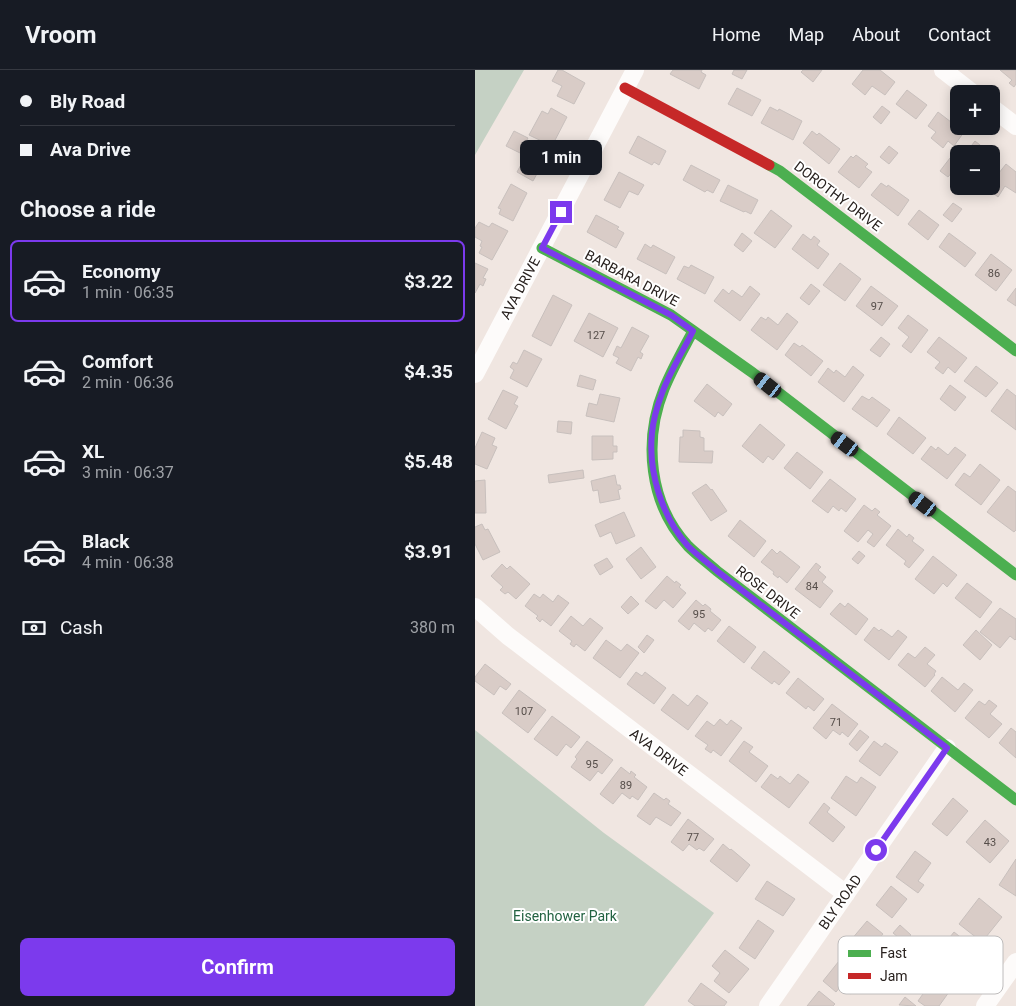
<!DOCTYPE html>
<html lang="en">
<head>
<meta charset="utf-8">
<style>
	body { margin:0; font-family:Roboto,sans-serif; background:#20242c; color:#f1f3f6; height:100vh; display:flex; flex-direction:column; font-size:19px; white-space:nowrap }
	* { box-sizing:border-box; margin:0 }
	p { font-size:16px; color:#9ea1a6 }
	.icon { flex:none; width:28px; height:28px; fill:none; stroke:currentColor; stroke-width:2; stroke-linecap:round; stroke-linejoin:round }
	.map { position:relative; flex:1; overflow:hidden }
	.drawer { display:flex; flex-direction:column; background:#171b24; width:475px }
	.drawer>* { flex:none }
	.top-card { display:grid; align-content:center; height:110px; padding:0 20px; background:#171b24 }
	.controls { position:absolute; left:475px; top:15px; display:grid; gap:10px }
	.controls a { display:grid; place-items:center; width:50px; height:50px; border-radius:8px; background:#171b24; box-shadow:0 2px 12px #0003; font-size:25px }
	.end { position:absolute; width:22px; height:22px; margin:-11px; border:6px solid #7c3aed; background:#fff; box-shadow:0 0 0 2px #fff }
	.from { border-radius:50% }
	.bubble { position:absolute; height:35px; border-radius:8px; background:#171b24; box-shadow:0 2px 12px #0003; font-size:16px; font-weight:700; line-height:35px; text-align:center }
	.car { position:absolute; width:15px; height:30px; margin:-15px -8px; border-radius:6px; box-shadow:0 0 4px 1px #0007; background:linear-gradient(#222 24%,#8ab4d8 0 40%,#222 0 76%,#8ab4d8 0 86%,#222 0) }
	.top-card b { display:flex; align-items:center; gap:18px; height:48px; font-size:19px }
	.top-card b+b { border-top:1px solid #363941 }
	.top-card i { width:12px; height:12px; background:#f1f3f6 }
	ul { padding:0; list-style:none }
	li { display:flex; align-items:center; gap:15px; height:82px; margin:0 10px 8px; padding:0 10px; border:2px solid transparent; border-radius:8px }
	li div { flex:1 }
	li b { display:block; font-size:19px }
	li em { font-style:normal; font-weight:700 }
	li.active { border-color:#7c3aed }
	li>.icon { width:45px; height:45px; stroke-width:1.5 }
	h2 { padding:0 20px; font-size:22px; line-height:60px }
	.pay { display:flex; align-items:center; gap:12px; height:55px; padding:0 20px; font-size:19px }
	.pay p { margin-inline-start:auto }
	.button { display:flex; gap:10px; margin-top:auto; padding:10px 20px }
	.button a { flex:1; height:58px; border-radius:8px; background:#7c3aed; color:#fff; font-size:20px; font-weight:700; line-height:58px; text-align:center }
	header { display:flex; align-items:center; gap:30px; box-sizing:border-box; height:70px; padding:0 25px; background:#171b24; border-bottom:1px solid #363941 }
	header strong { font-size:24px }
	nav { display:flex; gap:28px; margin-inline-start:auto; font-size:18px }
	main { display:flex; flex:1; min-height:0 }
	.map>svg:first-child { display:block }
	.green { fill:#c5d1c4 }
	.building { fill:#d9ccc7; stroke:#c8c0bd }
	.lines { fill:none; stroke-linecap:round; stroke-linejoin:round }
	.street { stroke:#fdfbfa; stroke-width:18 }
	.fast { stroke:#4caf50; stroke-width:11 }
	.jam { stroke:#c62828; stroke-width:11 }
	.route { stroke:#7c3aed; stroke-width:6 }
	.labels { text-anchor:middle; stroke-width:4; stroke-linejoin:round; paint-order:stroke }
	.number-label { font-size:11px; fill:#554d49 }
	.street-label { font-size:14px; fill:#28211e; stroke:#fff }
	.park-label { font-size:14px; fill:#226241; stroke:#fff }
	.key { fill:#fff; stroke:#bebcbc; stroke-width:1 }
	.key-label { font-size:14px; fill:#28211e }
</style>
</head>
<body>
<header>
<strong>Vroom</strong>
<nav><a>Home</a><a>Map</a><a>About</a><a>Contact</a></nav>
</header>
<main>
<section class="drawer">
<div class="top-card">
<b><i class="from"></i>Bly Road</b>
<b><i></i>Ava Drive</b>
</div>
<h2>Choose a ride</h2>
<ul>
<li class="active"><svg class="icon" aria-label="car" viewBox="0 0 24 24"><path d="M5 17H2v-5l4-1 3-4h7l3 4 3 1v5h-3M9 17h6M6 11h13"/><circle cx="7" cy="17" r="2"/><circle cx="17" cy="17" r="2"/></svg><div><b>Economy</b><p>1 min · 06:35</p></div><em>$3.22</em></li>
<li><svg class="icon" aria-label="car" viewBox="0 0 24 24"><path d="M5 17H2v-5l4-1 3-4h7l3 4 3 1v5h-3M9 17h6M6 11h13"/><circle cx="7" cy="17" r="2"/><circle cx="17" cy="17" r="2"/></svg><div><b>Comfort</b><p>2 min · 06:36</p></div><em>$4.35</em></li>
<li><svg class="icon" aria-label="car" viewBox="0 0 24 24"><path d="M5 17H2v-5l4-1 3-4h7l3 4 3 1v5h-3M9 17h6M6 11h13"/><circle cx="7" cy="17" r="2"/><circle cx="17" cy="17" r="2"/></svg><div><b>XL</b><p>3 min · 06:37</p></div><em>$5.48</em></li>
<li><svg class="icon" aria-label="car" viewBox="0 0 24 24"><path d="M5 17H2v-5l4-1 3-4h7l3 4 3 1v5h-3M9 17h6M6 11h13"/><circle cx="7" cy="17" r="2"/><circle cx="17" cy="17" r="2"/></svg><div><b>Black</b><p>4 min · 06:38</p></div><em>$3.91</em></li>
</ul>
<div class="pay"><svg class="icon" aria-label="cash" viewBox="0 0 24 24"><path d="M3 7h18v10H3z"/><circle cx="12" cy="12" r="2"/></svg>Cash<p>380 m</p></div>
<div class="button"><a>Confirm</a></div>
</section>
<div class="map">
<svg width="541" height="936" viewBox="0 0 541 936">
	<rect width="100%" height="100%" fill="#f0e6e1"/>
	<path class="green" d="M0,0H49L0,85Z
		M0,660L129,763L239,843L169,936H0Z"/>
	<path class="building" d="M83,0H87L110,13L99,34L82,26L87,16L77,11Z
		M198,0H227L226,2L231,5L224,19L195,4Z
		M259,0H272L267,9L257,4Z
		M328,0H347L338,12L326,2Z
		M388,0H405L420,12L410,25L397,16L390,25L377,14Z
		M525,0H541V14L539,17L534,13L537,10Z
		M262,18L286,30L277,46L253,34Z
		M432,20L452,35L441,49L421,34Z
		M407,36L415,42L406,54L398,47Z
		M295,37L303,41L304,39L327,51L318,70L286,53Z
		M76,38L92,47L77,76L54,65L67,41L73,44Z
		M463,42L489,62L479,76L473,71L468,78L456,68L461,62L453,56Z
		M39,61L53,68L45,83L31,76Z
		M337,61L342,65L344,63L365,79L354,94L328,73Z
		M163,66L191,81L184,95L179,92L177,95L154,83Z
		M500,71L520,87L516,92V84H490Z
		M414,76L423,83L414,94L405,87Z
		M54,80L70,89L58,111L42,102Z
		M381,85L393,94L390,97L397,102L384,118L363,102L376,86L378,88Z
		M475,88L484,94L473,107L465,101Z
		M531,94L541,102V123L530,116L523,127L512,118L516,116V113Z
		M216,95L245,110L238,123L232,120L230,122L208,110Z
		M144,102L169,115L163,125L154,121L145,138L129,130Z
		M406,113L412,117L413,115L434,130L423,146L396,125Z
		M36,114L52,123L38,151L24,144L26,139L23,138Z
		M253,115L283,130L276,144L270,141L269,142L245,131Z
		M478,133L487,139L477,152L468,145Z
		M296,140L317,156L300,178L279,163Z
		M444,140L464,155L453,170L433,154Z
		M121,145L144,157L142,159L149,163L141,178L112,162Z
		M4,152L14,157L17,153L33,161L17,190L4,183L7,177L5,176L7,171L0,167V158Z
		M267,163L277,171L268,182L259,175Z
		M474,163L501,183L490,197L464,177Z
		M328,164L336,170L339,166L345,171L342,175L354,184L343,199L317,179Z
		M170,174L176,178L178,175L200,187L191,204L162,189Z
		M516,184L537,200L521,221L500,205Z
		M0,193L13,199L8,208L11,209L8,216L5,214L0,223Z
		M365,193L386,209L370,231L348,215Z
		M216,195L239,207L230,224L202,209L209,196L214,198Z
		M336,214L345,221L334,235L325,228Z
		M275,216L285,224L265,251L239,231L248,219L254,224L257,220L267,227Z
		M396,216L423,236L407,256L381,236Z
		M541,218V236L532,230Z
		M78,225L97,235L76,276L57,266Z
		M114,243L143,258L128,287L99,271Z
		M312,243L323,252L302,280L276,260L286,247L291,250L293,247L303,255Z
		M433,245L453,260L436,283L427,276L434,267L423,258Z
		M157,257L174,266L165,282L168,284L166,289L163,287L156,301L141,293L144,288L138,285L142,276L146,278Z
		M406,267L415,274L405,287L395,280Z
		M464,267L492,288L480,303L473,297L468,304L460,298L465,292L452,282Z
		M319,273L325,277L327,275L348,291L336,306L310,285Z
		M49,280L67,289L52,317L35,308L39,300L35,297L38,292L42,294Z
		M378,296L389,305L369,332L343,312L353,298L359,303L361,300L370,307Z
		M501,296L523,313L511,327L489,311Z
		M105,305L121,310L118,320L102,316Z
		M232,314L257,334L248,346L243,342L240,347L219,331Z
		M475,315L491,327L480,341L465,329Z
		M532,319L541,326V360L516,341Z
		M28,320L43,327L39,334L43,336L31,359L13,349Z
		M125,324L145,328L139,352L111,346L114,333L122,335Z
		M387,326L394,330L397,327L415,340L402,357L377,339Z
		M424,347L451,368L438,384L412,364Z
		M83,351L97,352L96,364L82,362Z
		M285,354L310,375L298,390L293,386L288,393L267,376Z
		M208,360L225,361V367L229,368V381H238L237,393L204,392L205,367H208Z
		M7,362L20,368L17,375L22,377L12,399L0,394V378Z
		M117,366H138V376H142V382H138V389L117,390Z
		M456,376L461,380L463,377L473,385L480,377L491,385L472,409L446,389Z
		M322,382L348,402L335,419L309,398Z
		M505,394L525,410L506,435L480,415L489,403L495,407Z
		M108,400L109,408L74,413L73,405Z
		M140,405L142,415H145L146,419L143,420L145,429L125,433L123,420L118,421L116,411Z
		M355,409L381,429L371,442L366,438L364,441L358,436L353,443L337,431Z
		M10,410L11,443H0V411Z
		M231,414L236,420L237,419L252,441L236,451L217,423Z
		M533,416L541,422V460L539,462L512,442Z
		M389,435L397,441L400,438L405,442L402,445L416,456L399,477L392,472L398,464L393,460L383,472L369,461Z
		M149,442L160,466L141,474L136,462L125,467L120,455Z
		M265,450L291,471L279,487L253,466Z
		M7,454L10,460L13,459L25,482L8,490L0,474V457Z
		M423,459L432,467L434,464L439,468L437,471L449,480L434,498L429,494L431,491L411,475Z
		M166,477L181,497L166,509L151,489Z
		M297,479L302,484L305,481L325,497L312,513L304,506L303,508L298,504L299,502L286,492Z
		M384,481L390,486L383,494L377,489Z
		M458,486L482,505L472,517L468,513L459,524L440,509Z
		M132,488L138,497L125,505L119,495Z
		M341,493L346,497L343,500L351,507L347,512L358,521L345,538L320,519Z
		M27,494L32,499L35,496L55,514L41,529L33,522L30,524L25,520L28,517L16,506Z
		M192,506L200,513L201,511L206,515L204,517L211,523L198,538L189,530L181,539L170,531Z
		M492,513L517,532L505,548L480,528Z
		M59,524L65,528L68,524L78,532L83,525L94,533L76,556L67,549L65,552L61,548L63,546L50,536Z
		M156,526L164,534L153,544L146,537Z
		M221,530L228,536L230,534L236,539L235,541L246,550L237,561L233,558L230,562L219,553L214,560L203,551Z
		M365,533L370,537L373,533L393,549L381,565L355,544Z
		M525,538L541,549V569L540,570L535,566L525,578L505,562Z
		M96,546L108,556L115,548L128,558L110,581L101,574L99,577L95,574L97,571L84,561Z
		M254,556L281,577L269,593L242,571Z
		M399,557L404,561L406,559L417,567L423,560L432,567L414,590L389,570Z
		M501,560L517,575L505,590L488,575Z
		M172,565L179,570L169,583L163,577Z
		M131,570L146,581L152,574L164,583L145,608L118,588Z
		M450,577L460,585L452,594L461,601L459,604L460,605L450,617L423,595L433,583L440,588Z
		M289,581L315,602L304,615L299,611L297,614L276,598Z
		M10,594L36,614L31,620L25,616L19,625L0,611V607Z
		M161,602L167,606L170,602L191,618L179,634L152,614Z
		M467,607L483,620L489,613L498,620L480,642L456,621Z
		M323,608L349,629L339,641L333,636L331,639L311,623Z
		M44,620L71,640L53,663L27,643Z
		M198,624L213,636L222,625L233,633L213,660L186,640Z
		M514,630L522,636L515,644L527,654L514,668L490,648L504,631L510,635Z
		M357,634L383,654L373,667L367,662L365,665L358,660L351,669L338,658Z
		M77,646L105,667L96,678L91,674L82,686L59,669Z
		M245,649L252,655L256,650L267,658L246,686L238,680L236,683L230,679L233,675L220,666L232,651L239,656Z
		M536,658L541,662V688L524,673Z
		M385,660L394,667L382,681L374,674Z
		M112,671L138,690L127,704L123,701L115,711L96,697L102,689L100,687Z
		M269,671L278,677L274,682L293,696L281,712L254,691Z
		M399,671L407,677L410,673L423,682L405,706L384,691Z
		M146,697L155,704L156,701L161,705L159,707L172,717L163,730L157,726L155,729L147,723L138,734L125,724Z
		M296,704L303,709L305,706L315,714L323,704L334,712L314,738L286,717Z
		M371,706L382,713L386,707L401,717L381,746L356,728Z
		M179,723L189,730L191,728L195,731L193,734L206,743L196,756L181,747L175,755L162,746Z
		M478,728L493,741L472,766L457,754Z
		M349,733L355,738L352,742L370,757L358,772L334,753Z
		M213,749L239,769L229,781L224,778L222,780L214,774L208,781L196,772Z
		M510,750L534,771L515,793L491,772Z
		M248,774L255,780L256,779L275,795L262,812L235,791Z
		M440,781L456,793L443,811L449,815L443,823L421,807Z
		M541,789V826L524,815Z
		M292,811L320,829L308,846L280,829Z
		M416,816L432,829L417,848L401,835Z
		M504,828L527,847L507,872L484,854Z
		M283,850L299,861L280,889L264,878Z
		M392,851L408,864L392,883L376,870Z
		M425,855L436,865L429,872L418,863Z
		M479,862L503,881L482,907L467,894L480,879L471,872Z
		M250,880L274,899L254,923L239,911L245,903L237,896Z
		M368,886L391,905L376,924L366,916L361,922L348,911Z
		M457,911L474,922L464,936H450L443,931Z
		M226,913L252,932L249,936H220L213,931Z
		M344,921L360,934L358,936H332Z
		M430,927L441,936L424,935Z"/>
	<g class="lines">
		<path class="street" d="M468,0L499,24
			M516,37L541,56
			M0,304L160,0
			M0,537L33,566L371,824
			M293,936L472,678
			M510,936L541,892"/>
		<path class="fast" d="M294,95L305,101L541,281
			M67,178L196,245L278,303L541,505
			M218,261C208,280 197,299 189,319C168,371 174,434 213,476C222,485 233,493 242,501L541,730"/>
		<path class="jam" d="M150,18L294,95"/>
	</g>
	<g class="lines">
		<path class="route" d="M86,142L67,178L196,245L218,261C208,281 193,305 186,326C182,337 178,351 177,363C173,402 187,447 213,476C222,485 233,493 242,501L472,678L401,780"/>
	</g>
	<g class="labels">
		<g class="number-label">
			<text x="519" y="207">86</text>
			<text x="402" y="240">97</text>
			<text x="121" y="269">127</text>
			<text x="337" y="520">84</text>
			<text x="224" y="548">95</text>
			<text x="49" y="645">107</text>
			<text x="361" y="656">71</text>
			<text x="117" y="698">95</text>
			<text x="151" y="719">89</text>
			<text x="218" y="771">77</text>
			<text x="515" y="776">43</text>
		</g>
		<g class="street-label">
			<text transform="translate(363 126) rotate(37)" y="5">DOROTHY DRIVE</text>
			<text transform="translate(157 208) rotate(28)" y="5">BARBARA DRIVE</text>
			<text transform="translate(45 218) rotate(-62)" y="5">AVA DRIVE</text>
			<text transform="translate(293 522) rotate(38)" y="5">ROSE DRIVE</text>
			<text transform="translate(184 682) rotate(37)" y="5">AVA DRIVE</text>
			<text transform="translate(365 832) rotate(-55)" y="5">BLY ROAD</text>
		</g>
		<g class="park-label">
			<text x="90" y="851">Eisenhower Park</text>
		</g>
	</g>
	<rect x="363" y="866" width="165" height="58" rx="8" class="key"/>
	<rect x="373" y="880" width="23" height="7" fill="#4caf50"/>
	<rect x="373" y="903" width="23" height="6" fill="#c62828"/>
	<g class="key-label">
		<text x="405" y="888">Fast</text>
		<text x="405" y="911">Jam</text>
	</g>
</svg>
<div class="controls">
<a>+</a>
<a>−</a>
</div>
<i class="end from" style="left:401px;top:780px"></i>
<i class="end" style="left:86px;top:142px"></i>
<div class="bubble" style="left:45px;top:70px;width:82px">1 min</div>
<i class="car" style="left:293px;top:315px;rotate:308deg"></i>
<i class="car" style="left:370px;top:374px;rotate:307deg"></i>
<i class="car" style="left:448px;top:434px;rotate:307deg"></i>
</div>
</main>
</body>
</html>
